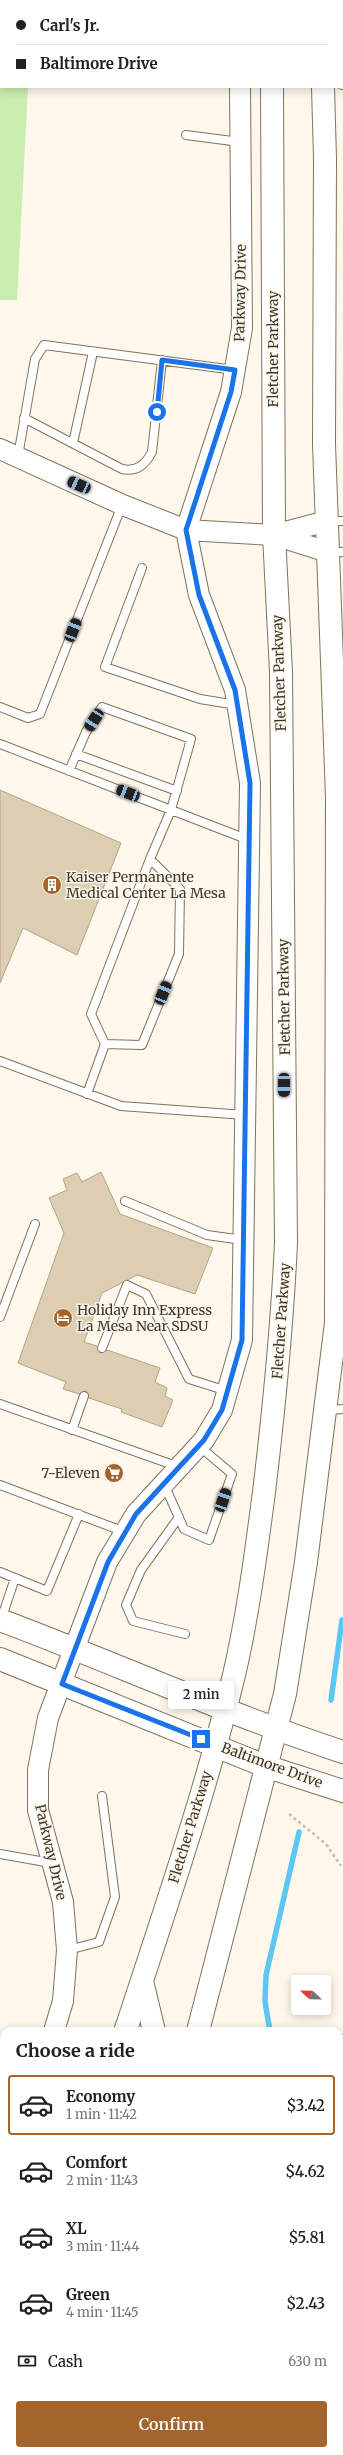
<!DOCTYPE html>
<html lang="en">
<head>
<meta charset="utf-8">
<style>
	body { margin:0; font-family:Merriweather,serif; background:#f6f6f6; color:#202124; height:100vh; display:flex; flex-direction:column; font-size:15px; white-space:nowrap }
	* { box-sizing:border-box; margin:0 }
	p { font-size:13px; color:#757577 }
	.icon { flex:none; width:22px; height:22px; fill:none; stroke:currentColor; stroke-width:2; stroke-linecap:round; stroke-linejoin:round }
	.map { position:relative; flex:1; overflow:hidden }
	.panel { position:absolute; left:0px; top:2027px; width:343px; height:428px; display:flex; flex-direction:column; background:#fff; border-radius:12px 12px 0 0; box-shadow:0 2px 10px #0003 }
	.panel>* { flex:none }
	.top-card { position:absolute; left:0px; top:0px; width:343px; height:88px; box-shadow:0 2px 10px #0003; display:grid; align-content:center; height:88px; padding:0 16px; background:#fff }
	.needle { width:26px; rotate:292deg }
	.buttons { position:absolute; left:291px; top:1975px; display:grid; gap:8px }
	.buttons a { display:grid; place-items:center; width:40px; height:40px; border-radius:4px; background:#fff; box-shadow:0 2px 10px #0003; font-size:20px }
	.end { position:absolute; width:18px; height:18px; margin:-9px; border:5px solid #1a73e8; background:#fff; box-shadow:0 0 0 2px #fff }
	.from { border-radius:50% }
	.bubble { position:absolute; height:28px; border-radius:4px; background:#fff; box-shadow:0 2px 10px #0003; font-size:13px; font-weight:600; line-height:28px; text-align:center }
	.car { position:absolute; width:12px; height:24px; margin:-12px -6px; border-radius:5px; box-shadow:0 0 3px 1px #0007; background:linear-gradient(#222 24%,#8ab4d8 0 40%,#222 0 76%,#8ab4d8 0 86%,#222 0) }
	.top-card b { display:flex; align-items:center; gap:14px; height:38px; font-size:15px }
	.top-card b+b { border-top:1px solid #e0e0e0 }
	.top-card i { width:10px; height:10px; background:#202124 }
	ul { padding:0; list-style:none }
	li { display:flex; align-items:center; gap:12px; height:60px; margin:0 8px 6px; padding:0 8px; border:2px solid transparent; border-radius:4px }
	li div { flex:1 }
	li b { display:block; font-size:15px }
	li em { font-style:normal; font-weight:600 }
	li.selected { border-color:#a3652b }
	li>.icon { width:36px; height:36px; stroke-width:1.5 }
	h2 { padding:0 16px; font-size:18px; line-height:48px }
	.pay { display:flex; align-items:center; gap:10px; height:44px; padding:0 16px; font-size:15px }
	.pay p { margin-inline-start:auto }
	.cta { display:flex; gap:8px; margin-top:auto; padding:8px 16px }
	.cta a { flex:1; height:46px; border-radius:4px; background:#a3652b; color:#fff; font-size:16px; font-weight:600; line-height:46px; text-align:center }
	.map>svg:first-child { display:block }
	.green { fill:#c9edac }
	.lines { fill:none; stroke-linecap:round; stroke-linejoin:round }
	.stream { stroke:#5dc7f3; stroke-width:5.5 }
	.building { fill:#ddceb1; stroke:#b2a488 }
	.service-casing { stroke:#817359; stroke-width:10 }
	.tertiary-casing { stroke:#817359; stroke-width:22 }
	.primary-casing { stroke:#817359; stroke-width:24 }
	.motorway-casing { stroke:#817359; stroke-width:24 }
	.path { stroke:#c3bdb2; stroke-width:2.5; stroke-dasharray:3 3; stroke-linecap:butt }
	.service { stroke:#fff; stroke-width:8 }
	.tertiary { stroke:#fff; stroke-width:20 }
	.primary { stroke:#fff; stroke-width:22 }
	.motorway { stroke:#fff; stroke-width:22 }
	.primary-bridge-casing { stroke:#817359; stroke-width:24; stroke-linecap:butt }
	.primary-bridge { stroke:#fff; stroke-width:22 }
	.route { stroke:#1a73e8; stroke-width:5 }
	.labels { text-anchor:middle; stroke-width:3; stroke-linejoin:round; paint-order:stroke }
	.street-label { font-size:14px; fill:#3d372b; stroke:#fdf7ec }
	.poi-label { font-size:14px; fill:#3d372b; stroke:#fdf7ec; text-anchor:start }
</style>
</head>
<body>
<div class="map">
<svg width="343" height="2455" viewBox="0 0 343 2455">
	<rect width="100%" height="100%" fill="#fdf7ec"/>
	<path class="green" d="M0,0H17L1,1V87H28L17,300H0Z"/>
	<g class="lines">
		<path class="stream" d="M331,1700L342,1620
			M270,2031L265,2002L266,1975L299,1832
			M339,2410L343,2383
			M327,2455L328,2451"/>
	</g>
	<path class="building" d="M0,790L121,843L77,955L23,928L0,983Z
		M101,1172L120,1214L213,1248L195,1294L137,1275L102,1293L84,1342L97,1346L100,1353L107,1350L160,1368L155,1382L167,1388L165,1396L173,1400L162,1427L121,1412L122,1409L89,1398L86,1391L79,1394L63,1389L66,1382L18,1363L64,1233L49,1198L67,1190L63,1179L77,1173L82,1182Z"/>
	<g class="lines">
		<defs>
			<path id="service" d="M65,0V1
				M178,1V0
				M342,85H343
				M186,135L240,142
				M24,418L122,469C137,472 145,465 152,452L162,360
				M73,443L93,352
				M18,456L35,359L44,345L235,370
				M328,521H343
				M328,552H343
				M142,568L105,667L200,699L237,705
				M0,707L28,718L40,714L122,505
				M0,744L249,840
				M76,754L177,791
				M69,771L86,732L102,707L191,739L171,810L150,859L91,1014L105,1044L87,1094
				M105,1044L142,1045L179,954L180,889L150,859
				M0,1061L121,1106L245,1115
				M125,1201L207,1235L243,1240
				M0,1317L35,1224
				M102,1348L127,1285L146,1294L189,1379L227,1391
				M0,1404L179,1467
				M326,1410L343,1409
				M72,1430L84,1396
				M164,1484L184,1529L209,1540L232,1474L199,1446
				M0,1485L125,1532
				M179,1517L141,1570L126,1605L133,1621L185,1634
				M0,1572L47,1591L79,1514
				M1,1620L15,1578
				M0,1854L51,1863
				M68,1950L99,1942L115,1897L102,1796
				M339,2047L343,2039
				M339,2055H343
				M0,2076L4,2077"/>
			<path id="tertiary" d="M239,0V1
				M0,449L123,505L186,530L274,535L328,552
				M274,535L327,521
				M54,2031L63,2001L67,1950L63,1902L38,1810V1770L48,1718L107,1562L136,1514L204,1440L222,1410L242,1340L250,783L235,690L199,595L186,530L231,392L242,328L240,87
				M0,2133L4,2124"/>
			<path id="primary" d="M271,0V1
				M321,0L322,1
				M0,1620C115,1663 226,1714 343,1752
				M0,1659L265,1766L343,1791
				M142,1981L154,2031
				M128,2031L127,2026C165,1910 205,1794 234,1675C248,1615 256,1553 264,1492C274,1409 282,1327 286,1243L281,672L274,535L272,87
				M198,2031L285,1694L306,1562L336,1323L337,797L324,444L325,159L323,87
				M339,2111L343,2112"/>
			<path id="motorway" d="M125,2031L127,2026
				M339,2090L343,2091
				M339,2240L343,2237
				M339,2315L343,2311
				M0,2350L4,2340
				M339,2357L343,2353
				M301,2451L302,2455
				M98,2455L102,2451
				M231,2455L236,2451"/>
		</defs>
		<use href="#service" class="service-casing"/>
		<use href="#tertiary" class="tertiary-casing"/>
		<use href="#primary" class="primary-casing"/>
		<use href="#motorway" class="motorway-casing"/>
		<path class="path" d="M289,1814L326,1844L341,1866"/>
		<use href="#service" class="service"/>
		<use href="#tertiary" class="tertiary"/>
		<use href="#primary" class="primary"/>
		<use href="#motorway" class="motorway"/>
		<defs>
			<path id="primary-bridge" d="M176,2451L177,2455"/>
		</defs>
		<use href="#primary-bridge" class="primary-bridge-casing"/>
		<use href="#primary-bridge" class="primary-bridge"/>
	</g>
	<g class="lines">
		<path class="route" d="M157,412L162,360L235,370L231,392L186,530L199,595L235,690L250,783L242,1340L222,1410L204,1440L136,1514L108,1562L62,1684L201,1739"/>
	</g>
	<defs>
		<symbol id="building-disc" viewBox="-11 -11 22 22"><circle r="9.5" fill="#a3652b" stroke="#fdf7ec"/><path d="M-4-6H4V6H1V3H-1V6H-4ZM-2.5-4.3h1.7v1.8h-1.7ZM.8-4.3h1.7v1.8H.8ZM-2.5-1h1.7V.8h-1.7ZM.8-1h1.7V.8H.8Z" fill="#fff"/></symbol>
		<symbol id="hotel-disc" viewBox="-11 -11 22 22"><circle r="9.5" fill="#a3652b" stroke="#fdf7ec"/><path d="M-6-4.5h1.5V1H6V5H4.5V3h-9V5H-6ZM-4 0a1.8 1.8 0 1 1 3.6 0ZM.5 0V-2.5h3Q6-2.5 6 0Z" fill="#fff"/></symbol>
		<symbol id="supermarket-disc" viewBox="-11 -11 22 22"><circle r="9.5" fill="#a3652b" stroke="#fdf7ec"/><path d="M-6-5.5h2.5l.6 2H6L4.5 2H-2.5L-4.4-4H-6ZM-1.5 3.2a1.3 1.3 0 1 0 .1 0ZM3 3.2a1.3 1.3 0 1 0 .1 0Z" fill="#fff"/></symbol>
	</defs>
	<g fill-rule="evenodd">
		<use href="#building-disc" x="41" y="874" width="22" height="22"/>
		<use href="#hotel-disc" x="52" y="1307" width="22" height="22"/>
		<use href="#supermarket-disc" x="103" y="1462" width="22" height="22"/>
	</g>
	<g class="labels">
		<g class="street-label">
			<text transform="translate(240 293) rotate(-89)" y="5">Parkway Drive</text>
			<text transform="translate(273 349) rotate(-90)" y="5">Fletcher Parkway</text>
			<text transform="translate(279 673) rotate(-92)" y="5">Fletcher Parkway</text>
			<text transform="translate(284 997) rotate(-91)" y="5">Fletcher Parkway</text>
			<text transform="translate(281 1321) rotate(-86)" y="5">Fletcher Parkway</text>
			<text transform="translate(272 1765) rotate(20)" y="5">Baltimore Drive</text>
			<text transform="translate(190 1827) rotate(-73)" y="5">Fletcher Parkway</text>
			<text transform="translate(51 1852) rotate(77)" y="5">Parkway Drive</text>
		</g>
		<g class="poi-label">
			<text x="66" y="882">Kaiser Permanente<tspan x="66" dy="16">Medical Center La Mesa</tspan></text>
			<text x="77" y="1315">Holiday Inn Express<tspan x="77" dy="16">La Mesa Near SDSU</tspan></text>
			<text x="100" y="1478" text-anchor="end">7-Eleven</text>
		</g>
	</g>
</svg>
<div class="buttons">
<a><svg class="needle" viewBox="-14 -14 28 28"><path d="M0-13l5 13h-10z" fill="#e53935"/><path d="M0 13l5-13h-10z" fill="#757577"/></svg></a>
</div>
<i class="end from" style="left:157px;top:412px"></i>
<i class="end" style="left:201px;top:1739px"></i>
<div class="bubble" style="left:168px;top:1681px;width:66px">2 min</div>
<i class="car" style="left:79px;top:485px;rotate:294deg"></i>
<i class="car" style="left:73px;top:630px;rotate:21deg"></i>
<i class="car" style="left:94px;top:720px;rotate:213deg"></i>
<i class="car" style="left:128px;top:793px;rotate:291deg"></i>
<i class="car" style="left:163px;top:993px;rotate:22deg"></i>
<i class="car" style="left:284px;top:1085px;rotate:180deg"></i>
<i class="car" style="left:223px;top:1500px;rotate:19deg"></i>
<div class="top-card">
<b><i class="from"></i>Carl's Jr.</b>
<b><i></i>Baltimore Drive</b>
</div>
<section class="panel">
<h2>Choose a ride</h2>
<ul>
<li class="selected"><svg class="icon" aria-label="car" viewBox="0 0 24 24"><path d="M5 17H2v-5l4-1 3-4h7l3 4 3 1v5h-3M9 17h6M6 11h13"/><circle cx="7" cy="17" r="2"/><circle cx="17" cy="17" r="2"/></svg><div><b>Economy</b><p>1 min · 11:42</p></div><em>$3.42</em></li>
<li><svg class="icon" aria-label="car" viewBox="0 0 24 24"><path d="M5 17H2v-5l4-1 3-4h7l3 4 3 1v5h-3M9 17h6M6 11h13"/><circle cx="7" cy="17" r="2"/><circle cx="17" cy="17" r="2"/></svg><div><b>Comfort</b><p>2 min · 11:43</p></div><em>$4.62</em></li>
<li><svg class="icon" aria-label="car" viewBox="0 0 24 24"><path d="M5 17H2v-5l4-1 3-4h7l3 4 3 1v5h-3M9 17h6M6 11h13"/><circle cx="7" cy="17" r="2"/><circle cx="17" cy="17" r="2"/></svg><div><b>XL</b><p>3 min · 11:44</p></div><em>$5.81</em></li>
<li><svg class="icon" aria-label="car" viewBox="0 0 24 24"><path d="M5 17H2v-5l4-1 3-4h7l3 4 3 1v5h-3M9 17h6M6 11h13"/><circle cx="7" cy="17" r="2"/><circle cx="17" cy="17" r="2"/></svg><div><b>Green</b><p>4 min · 11:45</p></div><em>$2.43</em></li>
</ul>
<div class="pay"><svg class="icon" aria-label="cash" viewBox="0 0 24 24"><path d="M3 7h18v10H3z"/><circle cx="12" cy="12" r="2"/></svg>Cash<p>630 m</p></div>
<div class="cta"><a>Confirm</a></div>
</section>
</div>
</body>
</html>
